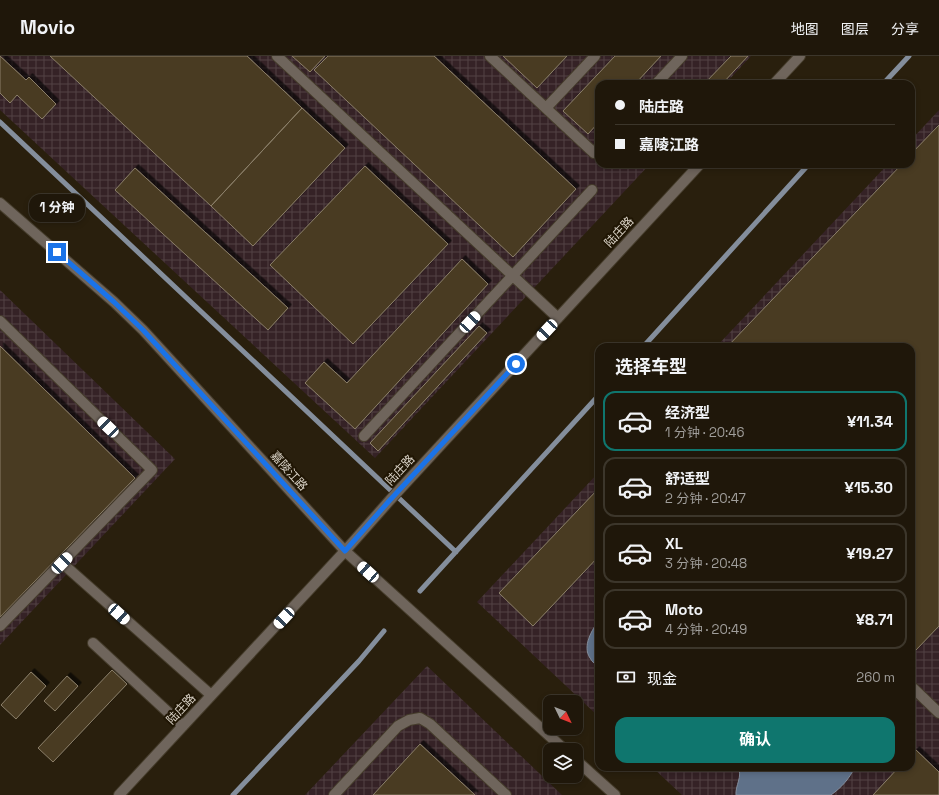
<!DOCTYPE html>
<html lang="zh">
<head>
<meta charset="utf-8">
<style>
	body { margin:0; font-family:"Space Grotesk","Noto Sans SC",sans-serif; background:#2c2418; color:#f1f3f6; height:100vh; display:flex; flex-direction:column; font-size:15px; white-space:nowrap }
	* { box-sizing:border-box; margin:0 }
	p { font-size:13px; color:#a19f9c }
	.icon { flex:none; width:22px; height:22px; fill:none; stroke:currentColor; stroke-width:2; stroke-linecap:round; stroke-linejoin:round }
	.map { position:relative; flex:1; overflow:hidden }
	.sheet { position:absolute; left:595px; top:287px; width:320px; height:428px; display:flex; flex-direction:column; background:#1f170a; border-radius:12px; box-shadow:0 2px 6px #0003,0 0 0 1px #3c362b }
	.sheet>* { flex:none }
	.top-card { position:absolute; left:595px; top:24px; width:320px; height:88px; border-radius:12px; box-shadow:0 2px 6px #0003,0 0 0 1px #3c362b; display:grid; align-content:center; height:88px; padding:0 20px; background:#1f170a }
	.needle { width:26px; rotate:133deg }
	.tools { position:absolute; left:543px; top:639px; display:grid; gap:8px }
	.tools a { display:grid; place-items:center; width:40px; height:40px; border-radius:8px; background:#1f170a; box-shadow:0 2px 6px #0003,0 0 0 1px #3c362b; font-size:20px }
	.end { position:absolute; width:18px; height:18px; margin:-9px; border:5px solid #1a73e8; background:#fff; box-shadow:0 0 0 2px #fff }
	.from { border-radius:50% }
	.bubble { position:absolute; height:28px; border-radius:12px; background:#1f170a; box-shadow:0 2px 6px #0003,0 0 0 1px #3c362b; font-size:13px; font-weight:700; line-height:28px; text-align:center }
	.car { position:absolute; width:12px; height:24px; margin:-12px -6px; border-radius:5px; box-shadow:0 0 3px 1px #0007; background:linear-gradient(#fff 24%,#345 0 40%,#fff 0 76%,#345 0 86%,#fff 0) }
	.top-card b { display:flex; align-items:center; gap:14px; height:38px; font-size:15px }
	.top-card b+b { border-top:1px solid #3c362b }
	.top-card i { width:10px; height:10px; background:#f1f3f6 }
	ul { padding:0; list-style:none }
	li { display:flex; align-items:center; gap:12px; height:60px; margin:0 8px 6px; padding:0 12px; border:2px solid #3c362b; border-radius:12px }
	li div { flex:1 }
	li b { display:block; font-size:15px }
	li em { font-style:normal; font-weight:700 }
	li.selected { border-color:#0f766e }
	li>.icon { width:36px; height:36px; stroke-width:1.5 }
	h2 { padding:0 20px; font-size:18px; line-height:48px }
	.pay { display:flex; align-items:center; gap:10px; height:44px; padding:0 20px; font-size:15px }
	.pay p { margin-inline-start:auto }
	.cta { display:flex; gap:8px; margin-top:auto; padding:8px 20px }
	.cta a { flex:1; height:46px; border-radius:12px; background:#0f766e; color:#fff; font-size:16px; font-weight:700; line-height:46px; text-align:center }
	header { display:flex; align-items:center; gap:24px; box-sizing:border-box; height:56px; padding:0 20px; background:#1f170a; border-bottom:1px solid #3c362b }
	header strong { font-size:19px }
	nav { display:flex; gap:22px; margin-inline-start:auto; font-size:14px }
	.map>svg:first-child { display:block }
	.industrial { fill:url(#industrial-grid) }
	.water { fill:#5f7189; stroke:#848e9c }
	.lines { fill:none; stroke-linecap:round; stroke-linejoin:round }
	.stream { stroke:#848e9c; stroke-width:5 }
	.building { fill:#493b23; stroke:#8b7f69; filter:url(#shadow) }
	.minor-casing { stroke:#453c2b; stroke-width:12 }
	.minor { stroke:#6f655c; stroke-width:10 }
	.route { stroke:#1a73e8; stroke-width:5 }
	.labels { text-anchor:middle; stroke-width:4; stroke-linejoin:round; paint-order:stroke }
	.street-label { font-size:12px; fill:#dad3c7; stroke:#201604 }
</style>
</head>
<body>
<header>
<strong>Movio</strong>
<nav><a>地图</a><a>图层</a><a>分享</a></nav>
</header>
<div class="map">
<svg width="939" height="739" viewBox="0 0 939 739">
	<defs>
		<pattern id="industrial-grid" width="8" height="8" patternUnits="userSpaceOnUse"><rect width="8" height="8" fill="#352226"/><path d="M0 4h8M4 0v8" fill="none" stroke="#524144"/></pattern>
		<filter id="shadow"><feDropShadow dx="3.5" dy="-3.5" stdDeviation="0" flood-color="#0009"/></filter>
	</defs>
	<rect width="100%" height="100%" fill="#291f0d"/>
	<path class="industrial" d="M0,0H751L725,28H599V108H650L375,402L0,54Z
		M939,54V739H682L652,711H911V291H716L888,108H911V84Z
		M0,234L175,403L0,589Z
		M599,416V661L477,546Z
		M427,610L562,739H305Z"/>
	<path class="water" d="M599,564V611C596,609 592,606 590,602C582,590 592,574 599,564Z
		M738,711H855C849,723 842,731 831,739H736C735,730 743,720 738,711Z"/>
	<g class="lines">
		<path class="stream" d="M883,28L909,0
			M0,66L456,496
			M643,291L809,108
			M420,535L599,339
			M233,739L359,605L384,575"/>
	</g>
	<path class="building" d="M0,0L26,24L29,21L56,48L42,63L17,39L10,47L0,37Z
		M50,0H247L302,52L211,150Z
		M292,0H325L310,16Z
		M328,0H434L576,133L513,201L314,14Z
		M503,0H567L537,32Z
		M615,0H661L635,28H599V66L588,78L563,55Z
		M731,0H748L722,28H704Z
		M302,52L345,92L253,190L211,150Z
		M939,69V570L916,594L911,590V291H727L902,108H911V98Z
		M365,110L448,188L353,288L270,209Z
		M135,112L288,252L268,274L115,134Z
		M462,203L488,228L355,373L305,327L324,306L347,327Z
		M479,270L487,277L378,395L370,387Z
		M0,290L135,422L0,561Z
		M599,432V500L533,570L499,537Z
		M112,614L127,628L53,706L38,692Z
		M31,616L46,630L16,663L1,649Z
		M67,620L78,630L55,655L44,645Z
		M420,688L475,739H373Z
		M916,694L939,716V739H873L899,711H911V699Z"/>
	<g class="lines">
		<defs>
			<path id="minor" d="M277,0L558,262
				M490,0L594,97L599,91
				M656,28L682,0
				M774,28L800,0
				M546,52L595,0
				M0,147L114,246L143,274L345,495L565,694
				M0,265L152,414L0,570
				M364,380L592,134
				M62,507L211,639
				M93,587L183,670
				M911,630L939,657
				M576,704L615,739
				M119,739L345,495L390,444L700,108
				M334,739L398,670L409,664L420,662L430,668L506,739"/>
		</defs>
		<use href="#minor" class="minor-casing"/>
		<use href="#minor" class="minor"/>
	</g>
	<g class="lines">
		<path class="route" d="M57,196L114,246L143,274L345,495L390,444L516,308"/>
	</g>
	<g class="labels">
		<g class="street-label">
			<text transform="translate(619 176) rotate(-47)" y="4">陆庄路</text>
			<text transform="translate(400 414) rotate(-47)" y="4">陆庄路</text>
			<text transform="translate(289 415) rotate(48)" y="4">嘉陵江路</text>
			<text transform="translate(181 653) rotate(-47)" y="4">陆庄路</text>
		</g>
	</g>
</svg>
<div class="tools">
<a><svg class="needle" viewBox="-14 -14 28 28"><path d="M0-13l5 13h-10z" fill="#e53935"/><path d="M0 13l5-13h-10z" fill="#a19f9c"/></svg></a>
<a><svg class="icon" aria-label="layers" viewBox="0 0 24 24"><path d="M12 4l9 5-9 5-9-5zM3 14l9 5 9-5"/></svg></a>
</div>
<i class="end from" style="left:516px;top:308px"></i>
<i class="end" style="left:57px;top:196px"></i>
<div class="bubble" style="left:29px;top:138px;width:56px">1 分钟</div>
<i class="car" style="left:470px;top:266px;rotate:43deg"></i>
<i class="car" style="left:547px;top:274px;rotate:223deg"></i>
<i class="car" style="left:108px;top:371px;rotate:314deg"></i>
<i class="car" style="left:62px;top:507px;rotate:44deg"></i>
<i class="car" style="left:368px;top:516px;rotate:312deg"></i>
<i class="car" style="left:119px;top:558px;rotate:132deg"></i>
<i class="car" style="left:284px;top:562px;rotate:223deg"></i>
<div class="top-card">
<b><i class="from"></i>陆庄路</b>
<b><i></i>嘉陵江路</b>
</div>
<section class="sheet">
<h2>选择车型</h2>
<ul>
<li class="selected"><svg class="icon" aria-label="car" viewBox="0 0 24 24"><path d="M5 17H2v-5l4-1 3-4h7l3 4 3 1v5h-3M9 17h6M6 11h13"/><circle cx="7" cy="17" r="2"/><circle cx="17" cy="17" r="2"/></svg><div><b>经济型</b><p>1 分钟 · 20:46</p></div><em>¥11.34</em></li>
<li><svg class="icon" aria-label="car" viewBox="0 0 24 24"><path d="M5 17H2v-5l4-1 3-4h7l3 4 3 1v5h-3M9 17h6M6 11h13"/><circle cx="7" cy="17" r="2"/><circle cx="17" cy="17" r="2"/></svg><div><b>舒适型</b><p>2 分钟 · 20:47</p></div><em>¥15.30</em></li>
<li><svg class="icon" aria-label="car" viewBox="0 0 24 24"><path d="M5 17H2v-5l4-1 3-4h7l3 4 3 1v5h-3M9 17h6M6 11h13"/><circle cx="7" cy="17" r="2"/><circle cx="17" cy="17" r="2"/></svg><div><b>XL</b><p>3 分钟 · 20:48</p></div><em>¥19.27</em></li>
<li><svg class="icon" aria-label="car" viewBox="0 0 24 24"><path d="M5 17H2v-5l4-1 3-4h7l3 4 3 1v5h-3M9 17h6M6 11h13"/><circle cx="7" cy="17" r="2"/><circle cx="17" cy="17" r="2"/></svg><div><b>Moto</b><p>4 分钟 · 20:49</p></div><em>¥8.71</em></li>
</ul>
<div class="pay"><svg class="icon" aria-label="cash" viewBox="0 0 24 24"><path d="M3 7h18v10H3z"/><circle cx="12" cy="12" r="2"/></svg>现金<p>260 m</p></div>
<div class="cta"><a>确认</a></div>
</section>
</div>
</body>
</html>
